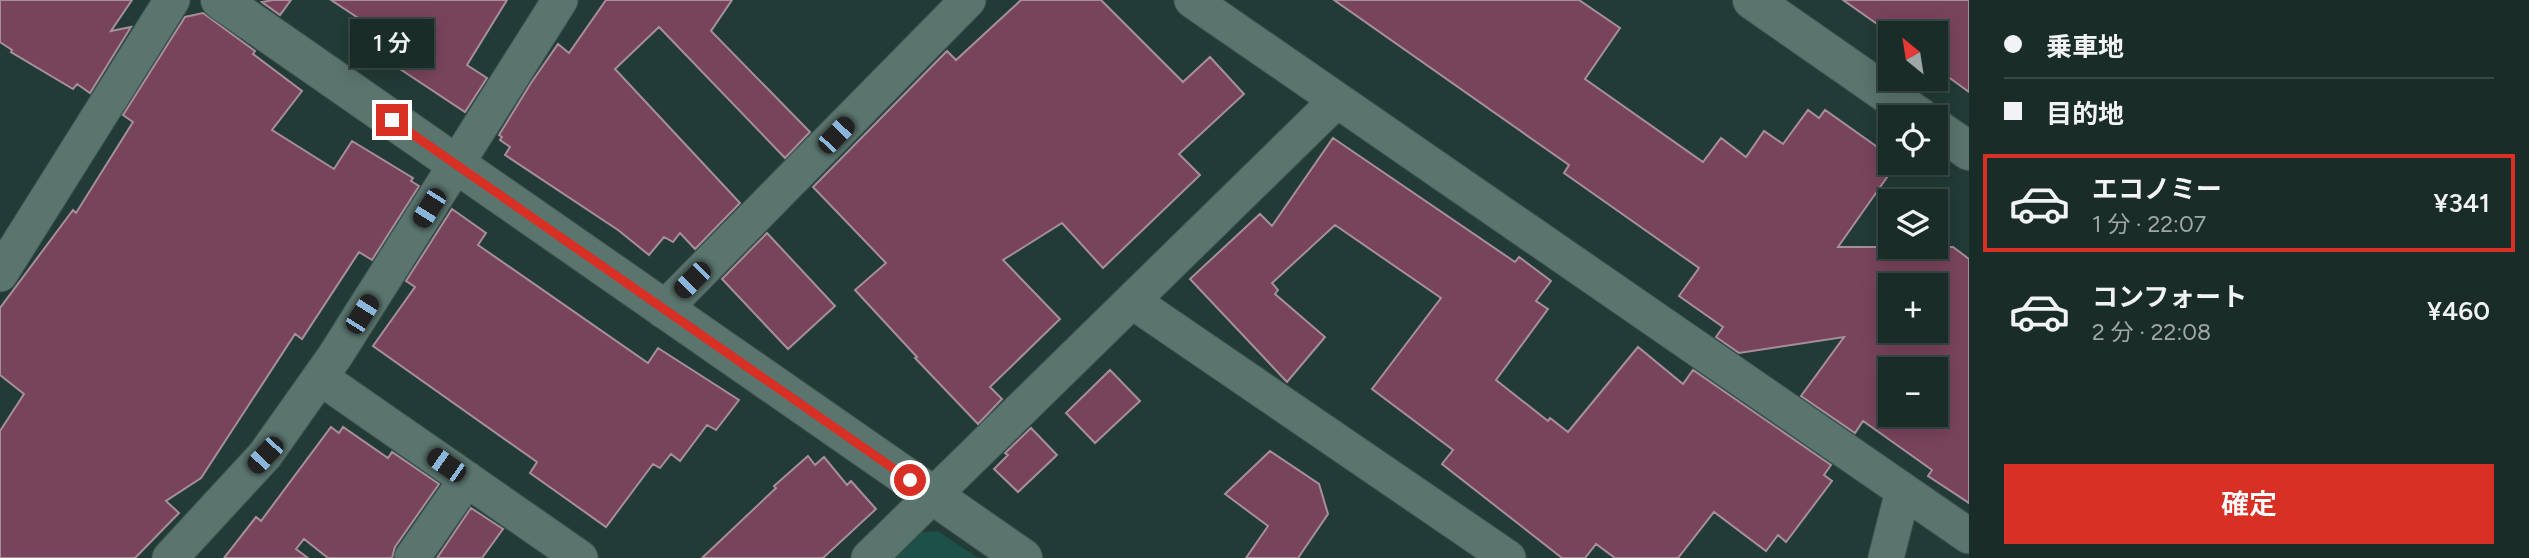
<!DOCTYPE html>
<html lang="ja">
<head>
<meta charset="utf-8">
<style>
	body { margin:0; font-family:Figtree,"Noto Sans JP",sans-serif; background:#273834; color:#f1f3f6; height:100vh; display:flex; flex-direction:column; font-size:26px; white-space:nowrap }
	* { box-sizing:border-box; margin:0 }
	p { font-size:23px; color:#9fa7a8 }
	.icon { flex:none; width:38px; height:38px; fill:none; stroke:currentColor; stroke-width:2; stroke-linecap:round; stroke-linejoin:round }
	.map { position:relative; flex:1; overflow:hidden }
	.side { display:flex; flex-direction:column; background:#1a2c28; width:560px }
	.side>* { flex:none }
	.hud { display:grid; align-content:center; height:154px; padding:0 35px; background:#1a2c28 }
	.needle { width:46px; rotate:330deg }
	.controls { position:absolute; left:1878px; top:21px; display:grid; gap:14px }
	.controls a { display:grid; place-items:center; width:70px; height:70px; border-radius:0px; background:#1a2c28; box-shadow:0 4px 18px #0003,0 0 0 2px #384845; font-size:35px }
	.end { position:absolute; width:32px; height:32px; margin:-16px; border:9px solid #d93025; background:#fff; box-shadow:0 0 0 4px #fff }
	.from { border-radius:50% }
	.bubble { position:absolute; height:49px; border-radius:0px; background:#1a2c28; box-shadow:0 4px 18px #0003,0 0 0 2px #384845; font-size:23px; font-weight:600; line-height:49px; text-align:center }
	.car { position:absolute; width:21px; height:42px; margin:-21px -10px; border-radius:9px; box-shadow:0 0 5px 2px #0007; background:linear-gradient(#222 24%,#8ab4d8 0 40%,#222 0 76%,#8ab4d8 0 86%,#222 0) }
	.hud b { display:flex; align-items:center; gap:24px; height:66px; font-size:26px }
	.hud b+b { border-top:2px solid #384845 }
	.hud i { width:18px; height:18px; background:#f1f3f6 }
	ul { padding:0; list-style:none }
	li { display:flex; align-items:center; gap:21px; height:98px; margin:0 14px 10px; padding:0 21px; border:4px solid transparent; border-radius:0px }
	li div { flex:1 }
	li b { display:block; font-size:26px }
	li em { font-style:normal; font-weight:600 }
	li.selected { border-color:#d93025 }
	li>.icon { width:63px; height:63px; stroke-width:1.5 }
	.button { display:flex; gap:14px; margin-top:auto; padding:14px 35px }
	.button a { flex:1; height:80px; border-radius:0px; background:#d93025; color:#fff; font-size:28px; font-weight:600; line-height:80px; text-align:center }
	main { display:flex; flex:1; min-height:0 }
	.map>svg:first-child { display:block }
	.green { fill:#1d5048 }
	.building { fill:#78445c; stroke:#a68f98; stroke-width:2; fill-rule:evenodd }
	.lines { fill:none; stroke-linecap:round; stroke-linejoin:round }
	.street-casing { stroke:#415653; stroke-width:37 }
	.secondary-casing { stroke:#415653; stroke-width:40 }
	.street { stroke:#5a746e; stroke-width:35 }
	.secondary { stroke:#5a746e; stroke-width:38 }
	.route { stroke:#d93025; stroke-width:9 }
</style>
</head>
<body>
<main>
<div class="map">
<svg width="1969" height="558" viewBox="0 0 1969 558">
	<rect width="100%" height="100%" fill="#223b36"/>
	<path class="green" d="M938,531L978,558H892L918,533Z"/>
	<path class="building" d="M0,0H132L111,31L131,27L90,93L77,84L73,89L11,52L12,50L0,42Z
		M273,0H291L280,15L262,2Z
		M331,0H507L467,65L487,78L465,112L394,65L405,49Z
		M606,0H732L711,31L810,132L785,158L659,27L615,69L740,203L695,249L680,233L673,242L664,237L649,255L618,230L505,155L510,147L500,140L502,137L499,135L531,83L558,44L569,53Z
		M1021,0H1101L1183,82L1210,57L1244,94L1179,154L1200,175L1103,268L1062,223L1003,260L1060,319L990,387L1002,399L978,424L915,358L917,357L855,290L886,263L813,187L947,51L956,60Z
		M1334,0H1579L1620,28L1585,79L1703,162L1721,138L1746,157L1764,131L1783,144L1808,110L1819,118L1825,110L1890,156V173L1838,247H1953L1969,259V503L1928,476L1932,470L1863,421L1855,433L1801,396L1844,337L1739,353L1716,337L1723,327L1679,296L1699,268L1564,173L1569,165ZM1890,285H1936V331H1890ZM1890,369H1936V415H1890Z
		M1843,0H1969V92L1936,68V33H1890Z
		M203,13L255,51L253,54L302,91L272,130L334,169L352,141L413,178L411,181L419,186L372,260L359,252L302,339L295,334L201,478L166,501L179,513L135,558H0V431L24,394L0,375V308L73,210L76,213L133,122L123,115L185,17Z
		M1333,138L1515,262L1519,257L1551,281L1536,301L1548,309L1496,380L1548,421L1550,418L1568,432L1638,347L1683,384L1693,370L1831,465L1824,475L1832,481L1786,542L1778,535L1766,551L1714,512L1678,558H1615L1596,544L1585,558H1562L1442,464L1453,450L1372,389L1441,298L1335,225L1272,283L1278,290L1275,294L1325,337L1287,382L1190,279L1260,214L1272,226Z
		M452,209L486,233L478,245L648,363L658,348L739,400L716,430L707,425L680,461L671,454L660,468L653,464L606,527L530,473L537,462L373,346L415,287L406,281Z
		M767,233L835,306L788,349L722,279Z
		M1110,370L1140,401L1095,443L1066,413Z
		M331,427L339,433L343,427L388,458L392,452L439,484L395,547L392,558H328L304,539L296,549L308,558H224L256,517L261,521Z
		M1031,428L1057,455L1018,492L994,469L1008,455L1005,453Z
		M1270,451L1319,484L1328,514L1298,558H1246L1268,526L1225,494Z
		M808,456L815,465L824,457L847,485L851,481L876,509L823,558H702L776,488L774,486Z
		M471,508L503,529L482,558H437Z"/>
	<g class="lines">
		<defs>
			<path id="street" d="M1192,0L1969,536
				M0,274L172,0
				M1132,301L1508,558
				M663,310L968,0
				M321,378L580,558
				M170,558L265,455L335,356L560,0
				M412,558L467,479
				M869,558L1337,100
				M1886,558L1903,491"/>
			<path id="secondary" d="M220,0L1023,558
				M1752,0L1920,117
				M1936,128L1969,151"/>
		</defs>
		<use href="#street" class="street-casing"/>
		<use href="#secondary" class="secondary-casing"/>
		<use href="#street" class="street"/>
		<use href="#secondary" class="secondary"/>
	</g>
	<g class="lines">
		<path class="route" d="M392,120L910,480"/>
	</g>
</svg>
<div class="controls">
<a><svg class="needle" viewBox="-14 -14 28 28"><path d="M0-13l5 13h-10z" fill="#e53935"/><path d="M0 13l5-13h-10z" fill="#9fa7a8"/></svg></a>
<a><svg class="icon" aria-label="locate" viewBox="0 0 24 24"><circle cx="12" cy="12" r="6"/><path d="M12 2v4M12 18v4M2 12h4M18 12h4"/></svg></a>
<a><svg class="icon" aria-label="layers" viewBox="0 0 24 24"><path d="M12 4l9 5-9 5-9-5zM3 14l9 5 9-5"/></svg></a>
<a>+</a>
<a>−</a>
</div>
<i class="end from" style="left:910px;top:480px"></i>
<i class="end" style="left:392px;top:120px"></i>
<div class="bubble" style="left:350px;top:19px;width:84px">1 分</div>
<i class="car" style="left:836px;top:135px;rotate:44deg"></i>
<i class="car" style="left:429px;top:208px;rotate:212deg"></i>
<i class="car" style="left:692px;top:280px;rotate:225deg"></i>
<i class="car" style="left:362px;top:314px;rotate:32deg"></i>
<i class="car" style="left:265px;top:455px;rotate:223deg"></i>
<i class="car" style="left:446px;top:465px;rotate:305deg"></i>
</div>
<section class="side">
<div class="hud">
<b><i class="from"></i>乗車地</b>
<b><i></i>目的地</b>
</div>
<ul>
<li class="selected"><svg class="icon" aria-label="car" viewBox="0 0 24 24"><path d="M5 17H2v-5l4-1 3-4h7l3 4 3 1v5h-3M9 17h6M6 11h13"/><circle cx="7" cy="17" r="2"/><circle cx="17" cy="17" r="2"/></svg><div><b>エコノミー</b><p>1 分 · 22:07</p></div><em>¥341</em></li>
<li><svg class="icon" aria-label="car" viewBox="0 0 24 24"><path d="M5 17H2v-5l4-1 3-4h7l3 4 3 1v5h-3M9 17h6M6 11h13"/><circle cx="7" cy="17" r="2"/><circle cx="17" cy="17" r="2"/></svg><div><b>コンフォート</b><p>2 分 · 22:08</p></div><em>¥460</em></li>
</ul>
<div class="button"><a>確定</a></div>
</section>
</main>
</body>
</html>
